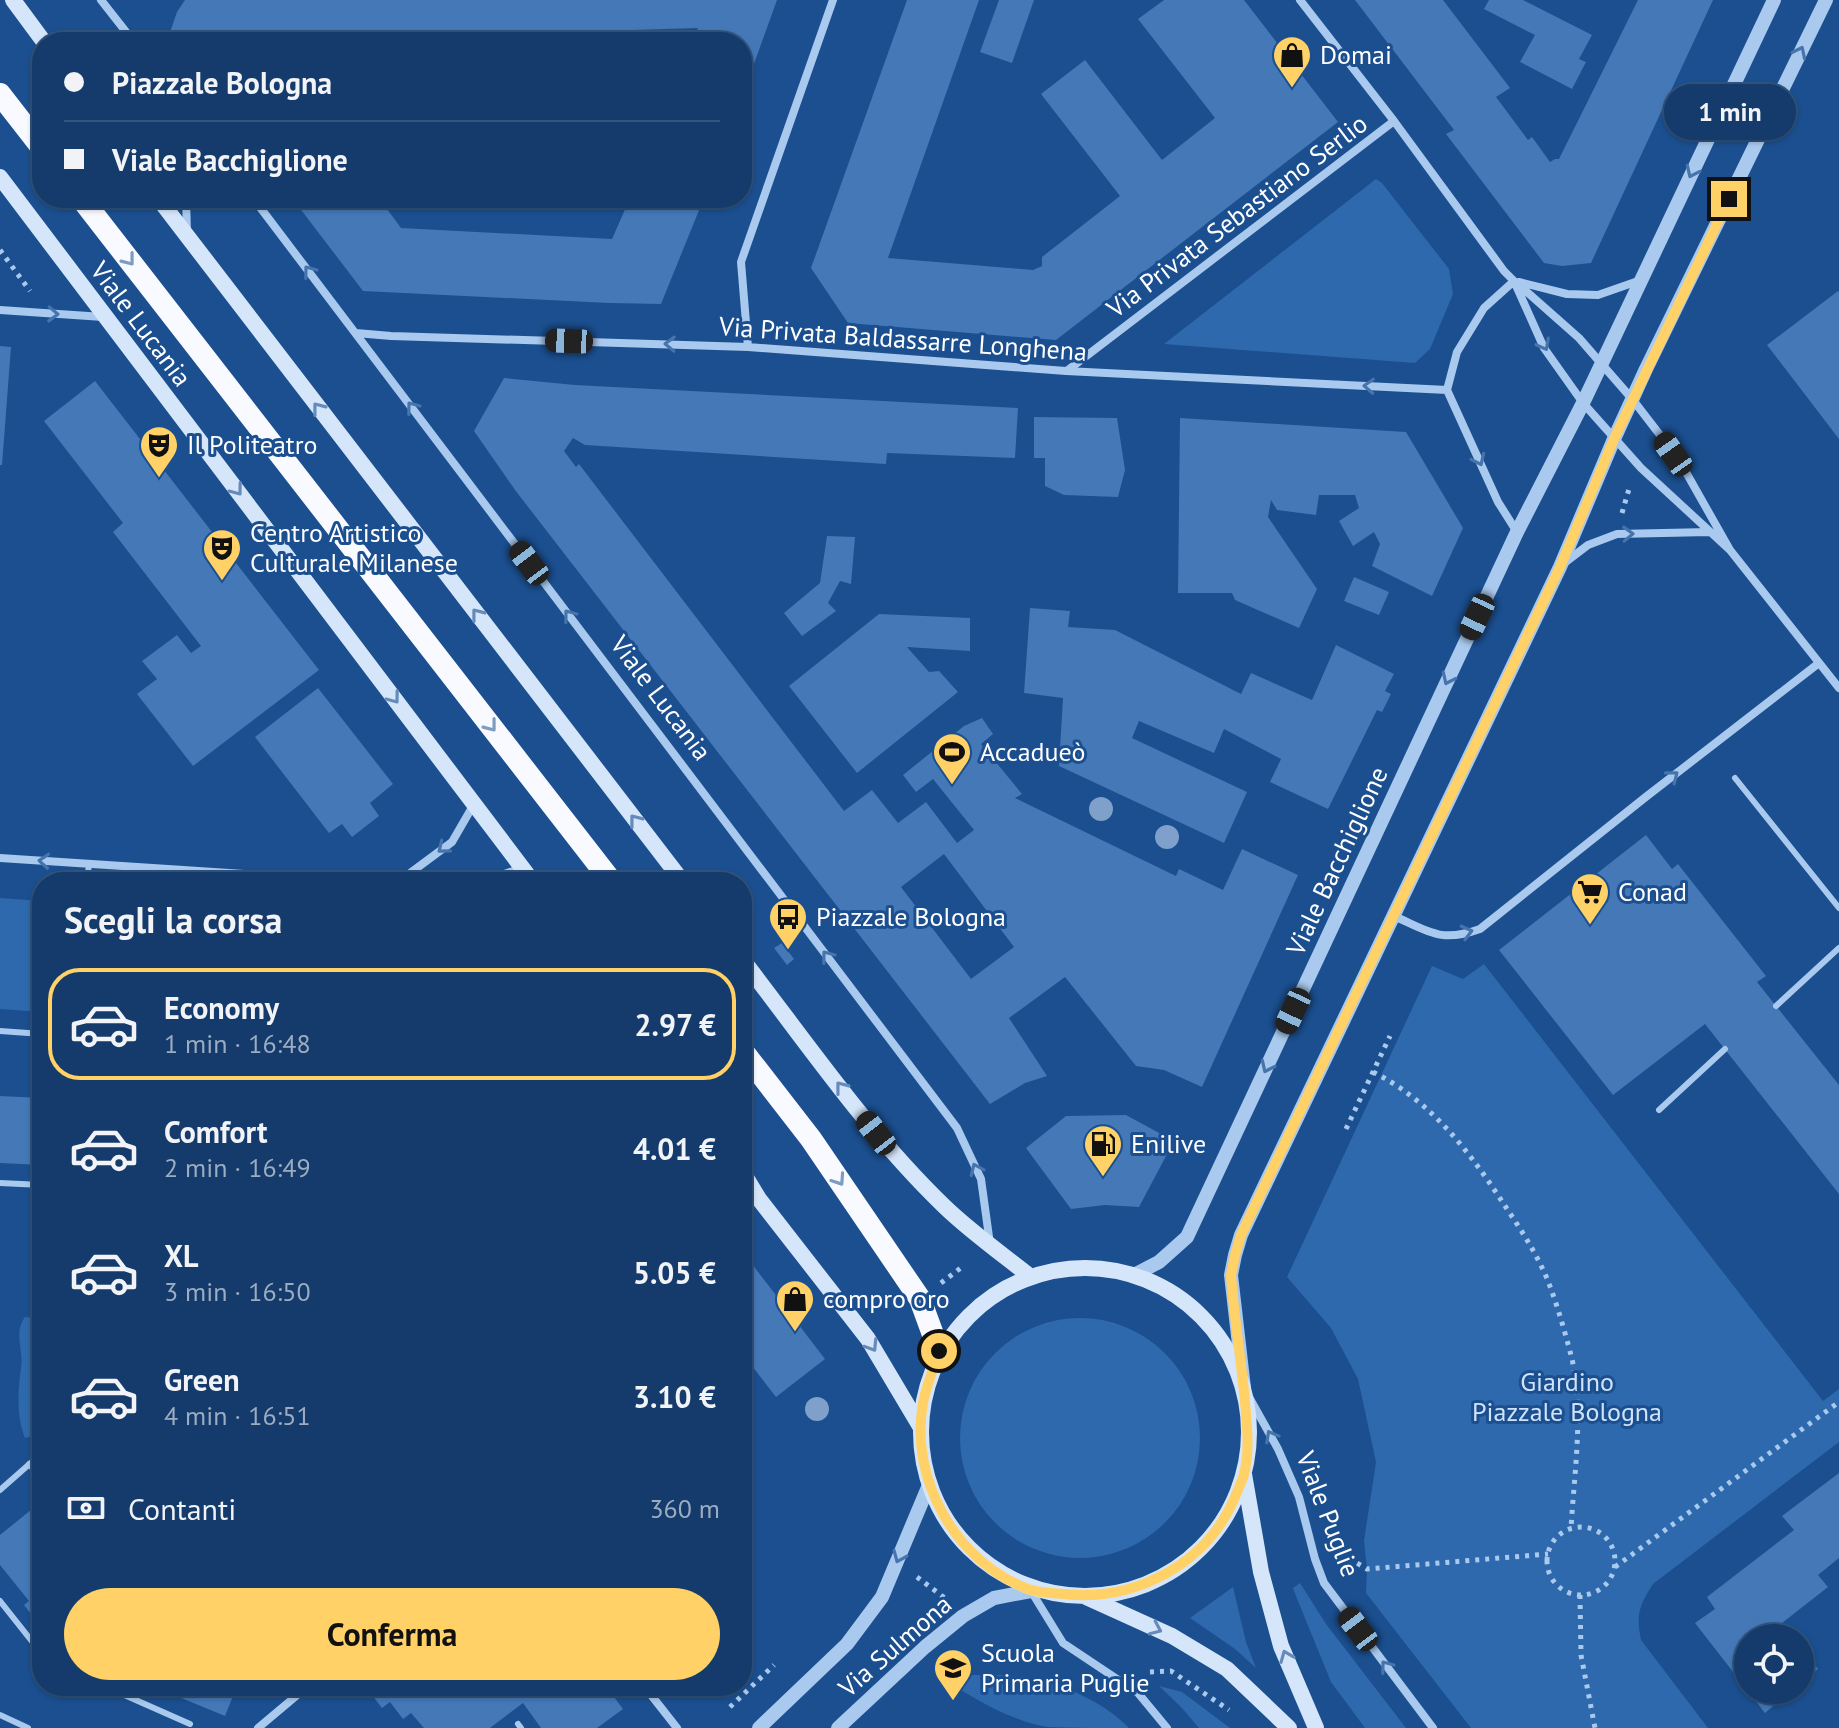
<!DOCTYPE html>
<html lang="it">
<head>
<meta charset="utf-8">
<style>
	body { margin:0; font-family:"PT Sans",sans-serif; background:#214673; color:#f1f3f6; height:100vh; display:flex; flex-direction:column; font-size:30px; white-space:nowrap }
	* { box-sizing:border-box; margin:0 }
	p { font-size:26px; color:#9dadc1 }
	.icon { flex:none; width:44px; height:44px; fill:none; stroke:currentColor; stroke-width:2; stroke-linecap:round; stroke-linejoin:round }
	.map { position:relative; flex:1; overflow:hidden }
	.side { position:absolute; left:32px; top:872px; width:720px; height:824px; display:flex; flex-direction:column; background:#143b6b; border-radius:32px; box-shadow:0 2px 6px #0004,0 0 0 2px #33557e }
	.side>* { flex:none }
	.top-card { position:absolute; left:32px; top:32px; width:720px; height:176px; border-radius:32px; box-shadow:0 2px 6px #0004,0 0 0 2px #33557e; display:grid; align-content:center; height:176px; padding:0 32px; background:#143b6b }
	.tools { position:absolute; left:1734px; top:1624px; display:grid; gap:16px }
	.tools a { display:grid; place-items:center; width:80px; height:80px; border-radius:50%; background:#143b6b; box-shadow:0 2px 6px #0004,0 0 0 2px #33557e; font-size:40px }
	.end { position:absolute; width:36px; height:36px; margin:-18px; border:10px solid #ffd166; background:#111; box-shadow:0 0 0 4px #111 }
	.from { border-radius:50% }
	.bubble { position:absolute; height:56px; border-radius:28px; background:#143b6b; box-shadow:0 2px 6px #0004,0 0 0 2px #33557e; font-size:26px; font-weight:700; line-height:56px; text-align:center }
	.car { position:absolute; width:24px; height:48px; margin:-24px -12px; border-radius:10px; box-shadow:0 0 6px 2px #0007; background:linear-gradient(#222 24%,#8ab4d8 0 40%,#222 0 76%,#8ab4d8 0 86%,#222 0) }
	.top-card b { display:flex; align-items:center; gap:28px; height:76px; font-size:30px }
	.top-card b+b { border-top:2px solid #33557e }
	.top-card i { width:20px; height:20px; background:#f1f3f6 }
	ul { padding:0; list-style:none }
	li { display:flex; align-items:center; gap:24px; height:112px; margin:0 16px 12px; padding:0 16px; border:4px solid transparent; border-radius:32px }
	li div { flex:1 }
	li b { display:block; font-size:30px }
	li em { font-style:normal; font-weight:700 }
	li.selected { border-color:#ffd166 }
	li>.icon { width:72px; height:72px; stroke-width:1.5 }
	h2 { padding:0 32px; font-size:36px; line-height:96px }
	.pay { display:flex; align-items:center; gap:20px; height:88px; padding:0 32px; font-size:30px }
	.pay p { margin-inline-start:auto }
	.button { display:flex; gap:16px; margin-top:auto; padding:16px 32px }
	.button a { flex:1; height:92px; border-radius:48px; background:#ffd166; color:#111; font-size:32px; font-weight:700; line-height:92px; text-align:center }
	.map>svg:first-child { display:block }
	.green { fill:#2e69ad }
	.building { fill:#4478b7; fill-rule:evenodd }
	.lines { fill:none; stroke-linecap:round; stroke-linejoin:round }
	.path { stroke:#a9c9ee; stroke-width:5; stroke-dasharray:4 6; stroke-linecap:butt }
	.service { stroke:#a9c9ee; stroke-width:6 }
	.minor { stroke:#a9c9ee; stroke-width:8 }
	.tertiary { stroke:#a9c9ee; stroke-width:14 }
	.secondary { stroke:#d6e6fa; stroke-width:16 }
	.trunk { stroke:#f8faff; stroke-width:22 }
	.tree { fill:#7ea0ca }
	.oneway { stroke:#4674ac }
	.oneway2 { stroke:#7e9cc1 }
	.oneway3 { stroke:#668bba }
	.route { stroke:#ffd166; stroke-width:10 }
	.labels { text-anchor:middle; stroke-width:6; stroke-linejoin:round; paint-order:stroke }
	.poi-label { font-size:26px; fill:#fff; stroke:#1b4f8f; text-anchor:start }
	.street-label { font-size:26px; fill:#fff; stroke:#1b4f8f }
	.park-label { font-size:26px; fill:#cfe3fa; stroke:#1b4f8f }
</style>
</head>
<body>
<div class="map">
<svg width="1839" height="1728" viewBox="0 0 1839 1728">
	<rect width="100%" height="100%" fill="#1b4f8f"/>
	<path class="green" d="M1376,179L1382,183L1449,269L1453,294L1430,349L1415,363L1164,344Z
		M0,898L42,901V1012L0,1009Z
		M1484,964L1823,1401L1839,1389V1442L1653,1584C1639,1606 1636,1614 1641,1640L1708,1728H1471L1366,1593L1367,1569L1364,1541L1376,1462L1358,1379L1331,1328L1287,1277L1432,966L1463,979Z
		M25,1317L35,1318L42,1324V1429L33,1436L25,1438C16,1415 18,1391 21,1368C24,1350 13,1333 25,1317Z
		M960 1438a120 120 0 1 1 240 0a120 120 0 1 1-240 0Z
		M1300,1583L1326,1624L1406,1728H1365L1331,1682L1296,1596L1293,1588Z
		M1233,1587L1246,1642L1256,1668L1235,1649L1190,1618Z
		M973,1675C991,1675 1011,1674 1029,1678C1065,1685 1104,1702 1129,1728C1105,1728 1072,1728 1048,1727C1011,1721 978,1701 947,1681Z
		M1159,1686L1182,1692L1230,1728H1199L1182,1708Z"/>
	<path class="building" d="M185,0H777L742,97V42H693L698,28L634,30L635,42H489V34L253,42H171L168,38L177,12Z
		M907,0H979L888,258L1033,270L1042,266V257L1120,196L1041,94L1085,60L1162,160L1215,118L1138,19L1164,0H1244L1338,122L1056,340L848,323L811,268Z
		M999,0H1034L1012,63L980,52Z
		M1355,0H1443L1510,88L1496,97L1528,140L1532,137L1550,162L1555,159H1559L1638,0H1713L1591,263L1562,266L1544,263L1446,134L1454,130Z
		M1489,0H1523L1592,35L1579,59L1586,62L1572,89L1520,62L1535,35L1484,9Z
		M292,198H379L401,228L612,239L630,198H704L661,304L609,303L363,291Z
		M1838,291L1839,292V439L1767,345Z
		M0,346L11,347L2,465H0Z
		M504,378L575,385L1018,408L1015,458L887,453L886,464L585,445L573,438L564,451L576,467L579,464L844,811L872,790L898,823L926,802L957,843L974,830L933,779L916,792L903,775L964,726L982,718L993,734L981,744L1022,794L1015,798L1176,876L1179,869L1223,890L1242,849L1298,875L1202,1087L1164,1070L1136,1066L1065,977L1009,1018L1047,1076L1025,1083L990,1104L515,490L474,431ZM944,854L1014,947L971,979L901,887Z
		M95,381L319,670L193,766L137,694L157,679L142,661L177,635L191,653L201,646L113,532L123,523L44,421Z
		M1034,417L1117,418L1125,470L1118,497L1064,495L1045,486V458H1034Z
		M1180,418L1406,432L1463,528L1432,596L1372,566L1380,544L1374,532L1353,546L1339,521L1359,508L1355,495H1319L1316,515L1277,510L1271,500L1268,517L1317,589L1299,628L1235,600L1232,593H1178Z
		M827,536L855,537L851,584L840,581L828,603L836,611L802,636L784,613L820,583Z
		M1354,577L1389,592L1379,615L1344,601Z
		M1030,608L1070,611L1068,627L1115,630L1241,694L1251,673L1312,700L1336,645L1394,674L1385,691L1391,694L1382,712L1377,710L1328,809L1270,782L1281,759L1224,729L1214,753L1139,721L1132,738L1247,792L1224,843L1059,766L1063,698L1024,693Z
		M879,614L970,618V651L907,647L929,672L939,671L958,692L857,773L789,686Z
		M318,688L393,784L370,803L379,816L352,837L342,824L329,833L255,737Z
		M1646,835L1672,869L1678,864L1766,976L1757,982L1839,1085V1194L1705,1024L1613,1095L1499,950Z
		M782,943L794,959L787,965L774,948Z
		M0,1096L42,1098V1165L0,1163Z
		M1126,1115L1174,1141L1139,1207L1105,1205L1071,1209L1026,1148L1066,1116Z
		M742,1251L825,1359L776,1397L742,1353Z
		M1839,1473V1558L1818,1575L1828,1587L1782,1623L1794,1638H1748V1690H1792L1765,1713L1695,1623L1715,1609L1707,1597L1794,1530L1782,1516Z
		M37,1505L42,1511V1628L24,1605L29,1601L0,1565V1535Z
		M1800,1646L1818,1669L1800,1684Z
		M138,1686H237L225,1716L162,1690L160,1695Z
		M365,1686H606L623,1709L597,1728H541L523,1703L490,1728H424L411,1713L403,1719L390,1702L382,1708Z"/>
	<g class="lines">
		<path class="path" d="M0,250L30,291
			M1622,513L1629,489
			M1373,1072C1433,1102 1472,1155 1507,1209C1524,1234 1541,1261 1551,1289C1559,1311 1566,1336 1572,1359C1584,1414 1574,1473 1571,1529
			M1346,1129L1390,1036
			M941,1283L962,1267
			M1547 1561a34 34 0 1 1 68 0a34 34 0 1 1-68 0Z
			M1340,1553L1367,1569L1548,1554
			M1615,1567L1839,1402
			M917,1577L946,1599
			M1580,1595L1581,1655L1595,1728
			M1150,1672L1171,1671L1229,1710
			M730,1707L774,1665"/>
		<path class="service" d="M1735,778L1839,908
			M87,882L89,864
			M1776,1006L1839,948
			M0,1031L42,1034
			M1659,1110L1725,1049
			M0,1183L42,1185
			M29,1464L42,1479
			M0,1490L42,1453
			M0,1601L42,1654
			M104,1686L190,1724
			M0,1715L28,1728
			M518,1724L521,1728"/>
		<path class="minor" d="M101,0L134,42
			M1300,0L1394,121L1504,271L1514,281L1544,348L1583,403L1641,468L1730,550
			M186,198L187,233
			M253,198L957,1128L981,1179L990,1244
			M1514,281L1484,308L1457,352L1447,390L1498,502L1517,532
			M1519,282L1567,294L1598,295L1641,280
			M1518,284L1579,338L1633,400L1660,435L1687,474L1730,550L1839,688
			M0,310L103,317
			M356,333L391,336L748,347L1066,371L1447,390
			M748,347L741,262L833,0
			M1068,370L1394,121
			M1563,564L1588,545L1617,534L1709,532
			M0,858L369,882
			M398,882L452,842L474,804
			M481,882L522,868
			M1394,916C1430,932 1441,943 1480,929L1647,796L1819,663
			M1244,1388L1278,1449L1299,1497L1315,1559L1324,1583L1433,1728
			M1031,1591L1063,1643L1138,1693L1167,1728
			M644,1686L677,1728
			M258,1728L308,1686"/>
		<path class="tertiary" d="M1134,1275L1159,1262L1187,1237L1517,532L1583,403L1774,0
			M1244,1388L1231,1275L1235,1255L1241,1235L1560,567L1614,439L1646,369L1826,0
			M759,1728L847,1644L882,1597L929,1485
			M838,1728L925,1647L963,1616L994,1598L1031,1591"/>
		<path class="secondary" d="M13,0L44,42
			M0,177L533,882
			M158,198L683,882
			M742,959C807,1043 868,1133 945,1207C971,1232 1002,1254 1031,1277
			M742,1171L759,1199L868,1339L921,1428
			M921 1432a164 164 0 1 1 328 0a164 164 0 1 1-328 0Z
			M1244,1474L1261,1572L1281,1646L1316,1728
			M1086,1597L1172,1636L1227,1669L1289,1728"/>
		<path class="trunk" d="M0,94L42,148
			M81,198L612,882
			M742,1050L811,1139L920,1299L939,1351"/>
	</g>
	<g class="tree">
		<circle cx="1101" cy="809" r="12"/>
		<circle cx="1167" cy="837" r="12"/>
		<circle cx="817" cy="1409" r="12"/>
	</g>
	<defs><path id="oneway-chevron" d="M-2-3.5L2.5 0L-2 3.5" fill="none" stroke-width="1.6" stroke-linecap="round" stroke-linejoin="round" transform="scale(2)"/></defs>
	<g class="oneway">
		<use href="#oneway-chevron" transform="translate(1800 52) rotate(-64)"/>
		<use href="#oneway-chevron" transform="translate(1692 172) rotate(115)"/>
		<use href="#oneway-chevron" transform="translate(309 271) rotate(-127)"/>
		<use href="#oneway-chevron" transform="translate(53 314) rotate(2)"/>
		<use href="#oneway-chevron" transform="translate(670 344) rotate(-178)"/>
		<use href="#oneway-chevron" transform="translate(1544 345) rotate(62)"/>
		<use href="#oneway-chevron" transform="translate(1369 386) rotate(-177)"/>
		<use href="#oneway-chevron" transform="translate(412 407) rotate(-127)"/>
		<use href="#oneway-chevron" transform="translate(1479 460) rotate(65)"/>
		<use href="#oneway-chevron" transform="translate(1628 534) rotate(-2)"/>
		<use href="#oneway-chevron" transform="translate(569 615) rotate(-127)"/>
		<use href="#oneway-chevron" transform="translate(1448 679) rotate(115)"/>
		<use href="#oneway-chevron" transform="translate(1673 776) rotate(-38)"/>
		<use href="#oneway-chevron" transform="translate(443 848) rotate(141)"/>
		<use href="#oneway-chevron" transform="translate(44 861) rotate(-176)"/>
		<use href="#oneway-chevron" transform="translate(1467 932) rotate(-15)"/>
		<use href="#oneway-chevron" transform="translate(827 956) rotate(-127)"/>
		<use href="#oneway-chevron" transform="translate(1267 1067) rotate(115)"/>
		<use href="#oneway-chevron" transform="translate(976 1169) rotate(-114)"/>
		<use href="#oneway-chevron" transform="translate(1271 1436) rotate(-119)"/>
		<use href="#oneway-chevron" transform="translate(899 1557) rotate(113)"/>
		<use href="#oneway-chevron" transform="translate(1386 1666) rotate(-127)"/>
	</g>
	<g class="oneway2">
		<use href="#oneway-chevron" transform="translate(129 260) rotate(52)"/>
		<use href="#oneway-chevron" transform="translate(491 726) rotate(52)"/>
		<use href="#oneway-chevron" transform="translate(839 1180) rotate(56)"/>
	</g>
	<g class="oneway3">
		<use href="#oneway-chevron" transform="translate(318 408) rotate(-128)"/>
		<use href="#oneway-chevron" transform="translate(237 490) rotate(53)"/>
		<use href="#oneway-chevron" transform="translate(477 614) rotate(-128)"/>
		<use href="#oneway-chevron" transform="translate(394 698) rotate(53)"/>
		<use href="#oneway-chevron" transform="translate(635 820) rotate(-128)"/>
		<use href="#oneway-chevron" transform="translate(841 1087) rotate(-128)"/>
		<use href="#oneway-chevron" transform="translate(872 1346) rotate(58)"/>
		<use href="#oneway-chevron" transform="translate(1156 1629) rotate(24)"/>
		<use href="#oneway-chevron" transform="translate(1286 1656) rotate(-112)"/>
	</g>
	<g class="lines">
		<path class="route" d="M939,1351C934,1368 926,1386 923,1403C909,1479 956,1562 1028,1589C1039,1593 1052,1593 1064,1594C1135,1602 1207,1564 1235,1497C1238,1489 1242,1482 1244,1474C1250,1451 1247,1425 1245,1402C1241,1359 1234,1317 1231,1275L1235,1255L1241,1235L1560,567L1614,439L1729,199"/>
	</g>
	<defs>
		<symbol id="shop-pin" viewBox="-11 -11 22 30"><path d="M0 17L-7.5 6A9.5 9.5 0 1 1 7.5 6Z" fill="#ffd166" stroke="#1b4f8f"/><path d="M-5-2.5h2.3a2.7 3.5 0 0 1 5.4 0H5L5.5 6h-11ZM-1.5-2.5h3a1.5 2.3 0 0 0-3 0Z" fill="#111"/></symbol>
		<symbol id="theatre-pin" viewBox="-11 -11 22 30"><path d="M0 17L-7.5 6A9.5 9.5 0 1 1 7.5 6Z" fill="#ffd166" stroke="#1b4f8f"/><path d="M-5-5.5Q0-4 5-5.5V0Q5 5 0 6Q-5 5-5 0ZM-3.3-2.5H-1v1.5H-3.3ZM1-2.5H3.3v1.5H1ZM-2.8 1Q0 5.5 2.8 1Z" fill="#111"/></symbol>
		<symbol id="stadium-pin" viewBox="-11 -11 22 30"><path d="M0 17L-7.5 6A9.5 9.5 0 1 1 7.5 6Z" fill="#ffd166" stroke="#1b4f8f"/><path d="M0-5a6.5 5 0 1 0 0 10a6.5 5 0 1 0 0-10ZM-3.5-1.8h7v3.6h-7Z" fill="#111"/></symbol>
		<symbol id="supermarket-pin" viewBox="-11 -11 22 30"><path d="M0 17L-7.5 6A9.5 9.5 0 1 1 7.5 6Z" fill="#ffd166" stroke="#1b4f8f"/><path d="M-6-5.5h2.5l.6 2H6L4.5 2H-2.5L-4.4-4H-6ZM-1.5 3.2a1.3 1.3 0 1 0 .1 0ZM3 3.2a1.3 1.3 0 1 0 .1 0Z" fill="#111"/></symbol>
		<symbol id="bus-pin" viewBox="-11 -11 22 30"><path d="M0 17L-7.5 6A9.5 9.5 0 1 1 7.5 6Z" fill="#ffd166" stroke="#1b4f8f"/><path d="M-5-6H5V4H4V6H2V4H-2V6H-4V4H-5ZM-3.5-4V0h7V-4ZM-3.5 1.2v1.5H-2V1.2ZM2 1.2v1.5H3.5V1.2Z" fill="#111"/></symbol>
		<symbol id="fuel-pin" viewBox="-11 -11 22 30"><path d="M0 17L-7.5 6A9.5 9.5 0 1 1 7.5 6Z" fill="#ffd166" stroke="#1b4f8f"/><path d="M-5.5-6h7V0h2V4h1.3V-2.5L3-4.5l.8-.8L6-3V5H2.5V1h-1V6h-7ZM-4.2-4.7v3.2H.2V-4.7Z" fill="#111"/></symbol>
		<symbol id="school-pin" viewBox="-11 -11 22 30"><path d="M0 17L-7.5 6A9.5 9.5 0 1 1 7.5 6Z" fill="#ffd166" stroke="#1b4f8f"/><path d="M0-5L7-2L0 1L-7-2ZM-4 1L0 2.5L4 1V4Q0 6-4 4Z" fill="#111"/></symbol>
	</defs>
	<g fill-rule="evenodd">
		<use href="#shop-pin" x="1270" y="33" width="44" height="60"/>
		<use href="#theatre-pin" x="137" y="423" width="44" height="60"/>
		<use href="#theatre-pin" x="200" y="526" width="44" height="60"/>
		<use href="#stadium-pin" x="930" y="730" width="44" height="60"/>
		<use href="#supermarket-pin" x="1568" y="870" width="44" height="60"/>
		<use href="#bus-pin" x="766" y="895" width="44" height="60"/>
		<use href="#fuel-pin" x="1081" y="1122" width="44" height="60"/>
		<use href="#shop-pin" x="773" y="1277" width="44" height="60"/>
		<use href="#school-pin" x="931" y="1646" width="44" height="60"/>
	</g>
	<g class="labels">
		<g class="poi-label">
			<text x="1320" y="64">Domai</text>
			<text x="187" y="454">Il Politeatro</text>
			<text x="250" y="542">Centro Artistico<tspan x="250" dy="30">Culturale Milanese</tspan></text>
			<text x="980" y="761">Accadueò</text>
			<text x="1618" y="901">Conad</text>
			<text x="816" y="926">Piazzale Bologna</text>
			<text x="1131" y="1153">Enilive</text>
			<text x="823" y="1308">compro oro</text>
			<text x="981" y="1662">Scuola<tspan x="981" dy="30">Primaria Puglie</tspan></text>
		</g>
		<g class="street-label">
			<text transform="translate(1237 216) rotate(-37)" y="9">Via Privata Sebastiano Serlio</text>
			<text transform="translate(141 324) rotate(53)" y="9">Viale Lucania</text>
			<text transform="translate(903 339) rotate(4)" y="9">Via Privata Baldassarre Longhena</text>
			<text transform="translate(661 698) rotate(53)" y="9">Viale Lucania</text>
			<text transform="translate(1337 861) rotate(-65)" y="9">Viale Bacchiglione</text>
			<text transform="translate(1328 1514) rotate(69)" y="9">Viale Puglie</text>
			<text transform="translate(895 1646) rotate(-41)" y="9">Via Sulmona</text>
		</g>
		<g class="park-label">
			<text x="1567" y="1391">Giardino<tspan x="1567" dy="30">Piazzale Bologna</tspan></text>
		</g>
	</g>
</svg>
<div class="tools">
<a><svg class="icon" aria-label="locate" viewBox="0 0 24 24"><circle cx="12" cy="12" r="6"/><path d="M12 2v4M12 18v4M2 12h4M18 12h4"/></svg></a>
</div>
<i class="end from" style="left:939px;top:1351px"></i>
<i class="end" style="left:1729px;top:199px"></i>
<div class="bubble" style="left:1664px;top:84px;width:132px">1 min</div>
<i class="car" style="left:569px;top:341px;rotate:272deg"></i>
<i class="car" style="left:1673px;top:454px;rotate:325deg"></i>
<i class="car" style="left:529px;top:563px;rotate:323deg"></i>
<i class="car" style="left:1477px;top:617px;rotate:205deg"></i>
<i class="car" style="left:1293px;top:1011px;rotate:205deg"></i>
<i class="car" style="left:876px;top:1133px;rotate:322deg"></i>
<i class="car" style="left:1358px;top:1629px;rotate:323deg"></i>
<div class="top-card">
<b><i class="from"></i>Piazzale Bologna</b>
<b><i></i>Viale Bacchiglione</b>
</div>
<section class="side">
<h2>Scegli la corsa</h2>
<ul>
<li class="selected"><svg class="icon" aria-label="car" viewBox="0 0 24 24"><path d="M5 17H2v-5l4-1 3-4h7l3 4 3 1v5h-3M9 17h6M6 11h13"/><circle cx="7" cy="17" r="2"/><circle cx="17" cy="17" r="2"/></svg><div><b>Economy</b><p>1 min · 16:48</p></div><em>2.97 €</em></li>
<li><svg class="icon" aria-label="car" viewBox="0 0 24 24"><path d="M5 17H2v-5l4-1 3-4h7l3 4 3 1v5h-3M9 17h6M6 11h13"/><circle cx="7" cy="17" r="2"/><circle cx="17" cy="17" r="2"/></svg><div><b>Comfort</b><p>2 min · 16:49</p></div><em>4.01 €</em></li>
<li><svg class="icon" aria-label="car" viewBox="0 0 24 24"><path d="M5 17H2v-5l4-1 3-4h7l3 4 3 1v5h-3M9 17h6M6 11h13"/><circle cx="7" cy="17" r="2"/><circle cx="17" cy="17" r="2"/></svg><div><b>XL</b><p>3 min · 16:50</p></div><em>5.05 €</em></li>
<li><svg class="icon" aria-label="car" viewBox="0 0 24 24"><path d="M5 17H2v-5l4-1 3-4h7l3 4 3 1v5h-3M9 17h6M6 11h13"/><circle cx="7" cy="17" r="2"/><circle cx="17" cy="17" r="2"/></svg><div><b>Green</b><p>4 min · 16:51</p></div><em>3.10 €</em></li>
</ul>
<div class="pay"><svg class="icon" aria-label="cash" viewBox="0 0 24 24"><path d="M3 7h18v10H3z"/><circle cx="12" cy="12" r="2"/></svg>Contanti<p>360 m</p></div>
<div class="button"><a>Conferma</a></div>
</section>
</div>
</body>
</html>
